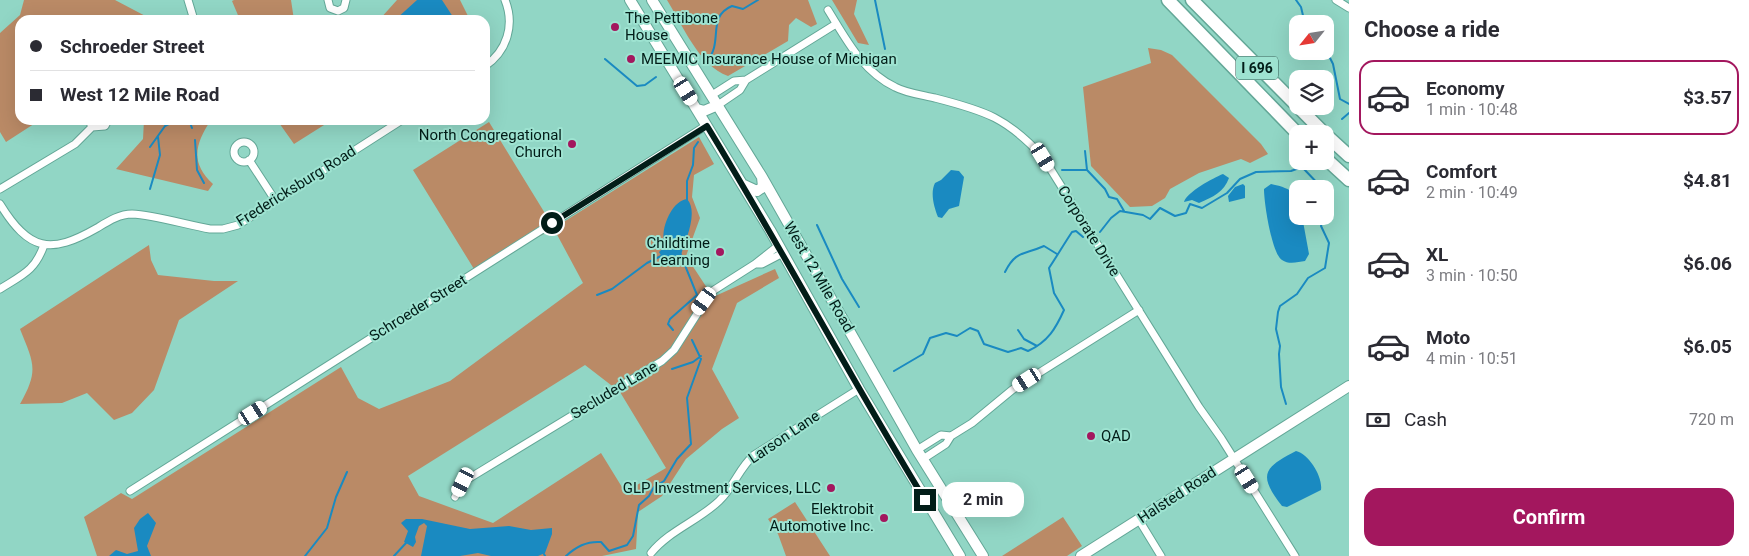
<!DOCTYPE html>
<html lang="en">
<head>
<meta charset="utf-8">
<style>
	body { margin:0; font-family:Roboto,sans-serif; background:#f7f7f7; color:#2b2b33; height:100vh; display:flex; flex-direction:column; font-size:19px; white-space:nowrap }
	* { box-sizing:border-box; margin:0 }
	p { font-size:16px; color:#7c7c81 }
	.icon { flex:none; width:28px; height:28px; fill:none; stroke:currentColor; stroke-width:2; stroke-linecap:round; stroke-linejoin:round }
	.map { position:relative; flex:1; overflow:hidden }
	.side { display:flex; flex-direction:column; background:#fff; width:400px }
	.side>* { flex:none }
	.hud { position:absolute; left:15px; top:15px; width:475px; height:110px; border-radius:15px; box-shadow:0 5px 20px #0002; display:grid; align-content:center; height:110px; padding:0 15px; background:#fff }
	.needle { width:32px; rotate:240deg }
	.tools { position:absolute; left:1289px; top:15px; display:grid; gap:10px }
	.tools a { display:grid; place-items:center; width:45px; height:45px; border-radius:10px; background:#fff; box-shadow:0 5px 20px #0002; font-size:25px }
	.end { position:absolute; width:22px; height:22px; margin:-11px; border:6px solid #021d18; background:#fff; box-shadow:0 0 0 2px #fff }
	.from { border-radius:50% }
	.bubble { position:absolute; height:35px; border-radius:15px; background:#fff; box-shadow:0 5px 20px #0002; font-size:16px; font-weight:700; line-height:35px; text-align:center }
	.car { position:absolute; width:15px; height:30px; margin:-15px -8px; border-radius:6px; box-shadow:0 0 4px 1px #0007; background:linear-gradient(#fff 24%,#345 0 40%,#fff 0 76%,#345 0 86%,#fff 0) }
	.hud b { display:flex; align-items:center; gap:18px; height:48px; font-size:19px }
	.hud b+b { border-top:1px solid #e1e1e2 }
	.hud i { width:12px; height:12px; background:#2b2b33 }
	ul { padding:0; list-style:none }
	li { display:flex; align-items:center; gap:15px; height:75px; margin:0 10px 8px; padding:0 5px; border:2px solid transparent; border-radius:15px }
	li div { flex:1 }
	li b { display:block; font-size:19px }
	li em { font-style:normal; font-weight:700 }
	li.current { border-color:#a3175e }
	li>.icon { width:45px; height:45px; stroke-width:1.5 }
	h2 { padding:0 15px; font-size:22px; line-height:60px }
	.pay { display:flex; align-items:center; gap:12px; height:55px; padding:0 15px; font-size:19px }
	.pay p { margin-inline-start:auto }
	.button { display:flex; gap:10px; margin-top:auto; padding:10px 15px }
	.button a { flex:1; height:58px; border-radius:15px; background:#a3175e; color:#fff; font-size:20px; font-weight:700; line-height:58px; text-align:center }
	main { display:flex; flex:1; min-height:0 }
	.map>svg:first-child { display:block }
	.green { fill:#ba8a66; fill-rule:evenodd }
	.water { fill:#1a8ac1 }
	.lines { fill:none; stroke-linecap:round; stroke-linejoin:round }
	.stream { stroke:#1a8ac1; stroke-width:2 }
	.street-casing { stroke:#63a797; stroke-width:9 }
	.secondary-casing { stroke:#63a797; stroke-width:12 }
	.highway-casing { stroke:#63a797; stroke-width:15 }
	.street { stroke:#fff; stroke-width:7 }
	.secondary { stroke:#fff; stroke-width:10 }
	.highway { stroke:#fff; stroke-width:12 }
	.route { stroke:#021d18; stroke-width:6 }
	.poi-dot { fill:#a3175e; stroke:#9ee3d1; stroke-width:2 }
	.labels { text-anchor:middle; stroke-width:4; stroke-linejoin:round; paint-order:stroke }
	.shield { fill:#9ee3d1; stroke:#315850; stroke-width:1 }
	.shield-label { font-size:14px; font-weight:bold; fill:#021d18 }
	.poi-label { font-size:15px; fill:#021d18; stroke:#9ee3d1; text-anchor:end }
	.street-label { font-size:15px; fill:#021d18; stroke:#9ee3d1 }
</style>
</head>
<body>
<main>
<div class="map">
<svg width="1349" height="556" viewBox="0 0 1349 556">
	<rect width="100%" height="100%" fill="#91d6c5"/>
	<path class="green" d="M24,0H115L153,20H20V120H40L6,142L0,132V33L20,15Z
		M234,0H291L294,20H240L232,1Z
		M397,0H460L470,20H379Z
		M667,0H808L817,24L811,27L796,18L789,25L788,41L728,76C699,66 682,24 667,0Z
		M832,0H857L854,14L869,45L858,43Z
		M1148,48L1161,50L1172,55L1261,144L1268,154L1250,163L1241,159L1199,173L1170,189L1165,198L1152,206L1130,207L1091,166L1083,87L1151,63Z
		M144,120H211C195,144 190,163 213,184L208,191L116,169L143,139Z
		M277,120H332L294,144Z
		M489,122L554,228L699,137L714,164L694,175L692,197L700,218L686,256L713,297L775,269L779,278L737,303L712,369L739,418L722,429L686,459L662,496L638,512L636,549L602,556H97L84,517L121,493L132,499L341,367L358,398L379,409L450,381L583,283L554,229L474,269L413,170ZM585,365L620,392L666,468L625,492L601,453L493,523L419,496L408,476Z
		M149,245L151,260L158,275L214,281H238L179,320L154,390L132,413L114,420L87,393L62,403L20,404C39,370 34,364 20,329Z
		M795,502L830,556H786L778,534L768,519Z
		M1063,517L1082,546L1067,556H1002Z"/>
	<path class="water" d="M417,0H442L455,20H395Z
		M951,170L959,171L964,177L959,206L949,209L942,218L938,217C934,207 930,193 935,183L941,180Z
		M1223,174L1229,178C1224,192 1213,197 1199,203L1192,200L1184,202C1187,192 1213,178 1223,174Z
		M1243,184L1245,186V198L1229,202L1228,196L1235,187Z
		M1271,184C1294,189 1298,193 1298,216H1302L1309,254L1305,261C1298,262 1289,265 1282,260C1272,254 1264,203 1264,189Z
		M687,199C699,212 685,241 681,255L663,259L659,252L665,246C659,231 671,201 687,199Z
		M1296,451C1309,454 1323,477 1321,490L1287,507L1282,506C1258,475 1263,468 1296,451Z
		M148,513L156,523L147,546L151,556H109L116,550L127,554L138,551L134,528L140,519Z
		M406,519H422L470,529L509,526L531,530L552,528V534L545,553L538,556H491L478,553L460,556H421L427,526L424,523L419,526L415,537L416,542L413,547L404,542L408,531L401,523Z"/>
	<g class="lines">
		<path class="stream" d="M875,0L885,49
			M1296,0L1301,7L1305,24
			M1325,48L1333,64L1340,99L1349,104
			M605,59L637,86L645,85L656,77
			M707,61C724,42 706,17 732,6L743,9L758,0
			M1342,119L1349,113
			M189,120L192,128
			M195,140L197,170L204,183
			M150,147L165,126L176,120
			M1085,151L1087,170
			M1062,170H1087L1105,189L1109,197L1117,199L1124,211
			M150,189L160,155L158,137
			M1325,192L1328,201L1325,213
			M687,201V181L693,165L694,148L698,142
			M817,225L842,279L859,307
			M1100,232L1111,218L1120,211L1143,215L1150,219L1160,208L1175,216L1186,213L1190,204L1202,208L1227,193L1240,179L1256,172L1291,171L1302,167L1323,189
			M1005,272C1016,250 1024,255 1044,246L1057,254
			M597,295L612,289L647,263L663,255
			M673,330L668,324L670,319L697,295L680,253
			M1018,330L1024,339L1037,346
			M672,369L693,362L701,356
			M894,371L923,354L930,338L946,333L957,336L970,328L978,331L984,344L1008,352L1021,348L1028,351C1048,342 1056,328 1064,310L1054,293L1049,268C1057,256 1064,244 1072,232L1076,231L1083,237
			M1286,404L1281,387L1279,354L1280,346L1276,329L1278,312L1280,306L1297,294L1308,278L1325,268L1329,243L1321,226L1324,216
			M544,554L545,556
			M305,556L327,528L336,497L347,472
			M394,556L406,543
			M566,556C576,547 586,541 601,542L609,551L627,545L633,536L639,505L649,496L654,487L664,481L677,459L691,444L687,398L701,359L692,340"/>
		<defs>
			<path id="street" d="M188,0L194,20
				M328,0L330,8L338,11L344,8L346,0
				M1336,0L1349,8
				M828,10C846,39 862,71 895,87C906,93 922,95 935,98C986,111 1007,118 1043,157L1199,407L1221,438L1295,556
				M485,66C507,51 515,25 505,0
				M712,95L734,81L746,80
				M718,105L740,90L746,80L836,24
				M89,120L92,127L105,126L108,120
				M234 152a10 10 0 1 1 20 0a10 10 0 1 1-20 0Z
				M249,160L275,200
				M0,189L75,144L92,127
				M0,204C29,251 50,255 97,228C107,222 119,214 132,214C154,215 187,225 210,229H223L238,225L402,120
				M755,264H762L783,253
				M0,289C22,275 35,271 44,245
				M917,450L941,435L951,436
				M923,459L946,444L951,436L972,423L1012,390L1139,310
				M130,491L707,125
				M455,497L463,482L662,361L674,350L711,292L755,264L779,245
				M1139,520L1161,556
				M651,553C670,530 698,521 719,501C734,487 739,468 754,455L859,389"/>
			<path id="secondary" d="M630,0L770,230L859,389L960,556
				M652,0L762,177L917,450L983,556
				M697,109L704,111L718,105
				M744,185L757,191L763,187L762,177
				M1081,556L1349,386"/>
			<path id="highway" d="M1168,0L1298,134
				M1192,0L1325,134
				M1325,134L1349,156
				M1325,158L1349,180"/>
		</defs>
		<use href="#street" class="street-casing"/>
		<use href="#secondary" class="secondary-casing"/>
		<use href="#highway" class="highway-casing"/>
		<use href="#street" class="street"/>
		<use href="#secondary" class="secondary"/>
		<use href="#highway" class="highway"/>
	</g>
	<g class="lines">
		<path class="route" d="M552,223L707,126C782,249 850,377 925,500"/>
	</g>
	<g class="poi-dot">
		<circle cx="615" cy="27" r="5"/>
		<circle cx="631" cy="59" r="5"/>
		<circle cx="572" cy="144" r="5"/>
		<circle cx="720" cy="252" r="5"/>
		<circle cx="1091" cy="436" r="5"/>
		<circle cx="831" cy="488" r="5"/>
		<circle cx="884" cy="518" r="5"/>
	</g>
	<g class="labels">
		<rect class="shield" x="1236" y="56.5" width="42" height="23" rx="4"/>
		<g class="shield-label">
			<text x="1257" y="73">I 696</text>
		</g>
		<g class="poi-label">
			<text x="625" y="23" text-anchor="start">The Pettibone<tspan x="625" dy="17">House</tspan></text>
			<text x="641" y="64" text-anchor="start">MEEMIC Insurance House of Michigan</text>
			<text x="562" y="140">North Congregational<tspan x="562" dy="17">Church</tspan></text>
			<text x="710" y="248">Childtime<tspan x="710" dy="17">Learning</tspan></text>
			<text x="1101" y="441" text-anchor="start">QAD</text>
			<text x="821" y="493">GLP Investment Services, LLC</text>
			<text x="874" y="514">Elektrobit<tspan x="874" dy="17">Automotive Inc.</tspan></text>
		</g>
		<g class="street-label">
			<text transform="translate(296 186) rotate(-32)" y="5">Fredericksburg Road</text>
			<text transform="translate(1089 231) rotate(58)" y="5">Corporate Drive</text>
			<text transform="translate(819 277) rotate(60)" y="5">West 12 Mile Road</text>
			<text transform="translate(418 308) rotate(-32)" y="5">Schroeder Street</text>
			<text transform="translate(614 390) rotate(-31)" y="5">Secluded Lane</text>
			<text transform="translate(784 437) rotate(-34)" y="5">Larson Lane</text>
			<text transform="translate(1177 495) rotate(-33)" y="5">Halsted Road</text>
		</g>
	</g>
</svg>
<div class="tools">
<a><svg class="needle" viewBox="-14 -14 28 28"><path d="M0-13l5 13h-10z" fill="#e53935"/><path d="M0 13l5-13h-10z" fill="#7c7c81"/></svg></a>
<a><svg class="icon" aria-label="layers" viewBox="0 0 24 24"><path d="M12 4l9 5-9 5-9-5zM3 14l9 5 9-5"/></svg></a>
<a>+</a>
<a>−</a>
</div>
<i class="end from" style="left:552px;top:223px"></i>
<i class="end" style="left:925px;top:500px"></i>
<div class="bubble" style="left:942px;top:482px;width:82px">2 min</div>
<i class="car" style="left:686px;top:91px;rotate:148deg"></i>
<i class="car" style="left:1043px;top:157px;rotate:149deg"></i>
<i class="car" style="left:704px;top:301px;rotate:216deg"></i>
<i class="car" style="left:1027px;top:380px;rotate:238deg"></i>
<i class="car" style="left:253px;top:413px;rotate:58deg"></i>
<i class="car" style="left:1247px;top:479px;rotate:148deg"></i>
<i class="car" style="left:463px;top:482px;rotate:206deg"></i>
<div class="hud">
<b><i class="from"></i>Schroeder Street</b>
<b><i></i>West 12 Mile Road</b>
</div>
</div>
<section class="side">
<h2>Choose a ride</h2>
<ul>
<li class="current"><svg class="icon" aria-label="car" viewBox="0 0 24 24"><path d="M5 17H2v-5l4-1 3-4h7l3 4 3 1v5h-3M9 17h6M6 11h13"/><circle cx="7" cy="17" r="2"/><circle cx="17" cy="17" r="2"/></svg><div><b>Economy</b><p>1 min · 10:48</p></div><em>$3.57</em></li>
<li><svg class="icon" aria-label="car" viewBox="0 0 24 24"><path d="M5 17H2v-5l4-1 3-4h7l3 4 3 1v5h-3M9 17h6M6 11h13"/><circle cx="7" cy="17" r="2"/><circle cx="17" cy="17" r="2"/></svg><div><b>Comfort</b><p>2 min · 10:49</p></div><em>$4.81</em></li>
<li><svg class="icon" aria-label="car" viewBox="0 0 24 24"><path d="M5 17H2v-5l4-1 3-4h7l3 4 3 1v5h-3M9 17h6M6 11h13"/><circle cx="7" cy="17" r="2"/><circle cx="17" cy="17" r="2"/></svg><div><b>XL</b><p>3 min · 10:50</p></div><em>$6.06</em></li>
<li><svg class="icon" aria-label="car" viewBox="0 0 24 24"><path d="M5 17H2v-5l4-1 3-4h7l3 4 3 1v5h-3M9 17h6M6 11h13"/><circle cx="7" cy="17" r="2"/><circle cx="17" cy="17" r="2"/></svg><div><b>Moto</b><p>4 min · 10:51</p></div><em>$6.05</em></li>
</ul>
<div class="pay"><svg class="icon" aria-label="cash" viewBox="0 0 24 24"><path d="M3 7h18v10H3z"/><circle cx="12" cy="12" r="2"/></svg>Cash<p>720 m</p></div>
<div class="button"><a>Confirm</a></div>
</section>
</main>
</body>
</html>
